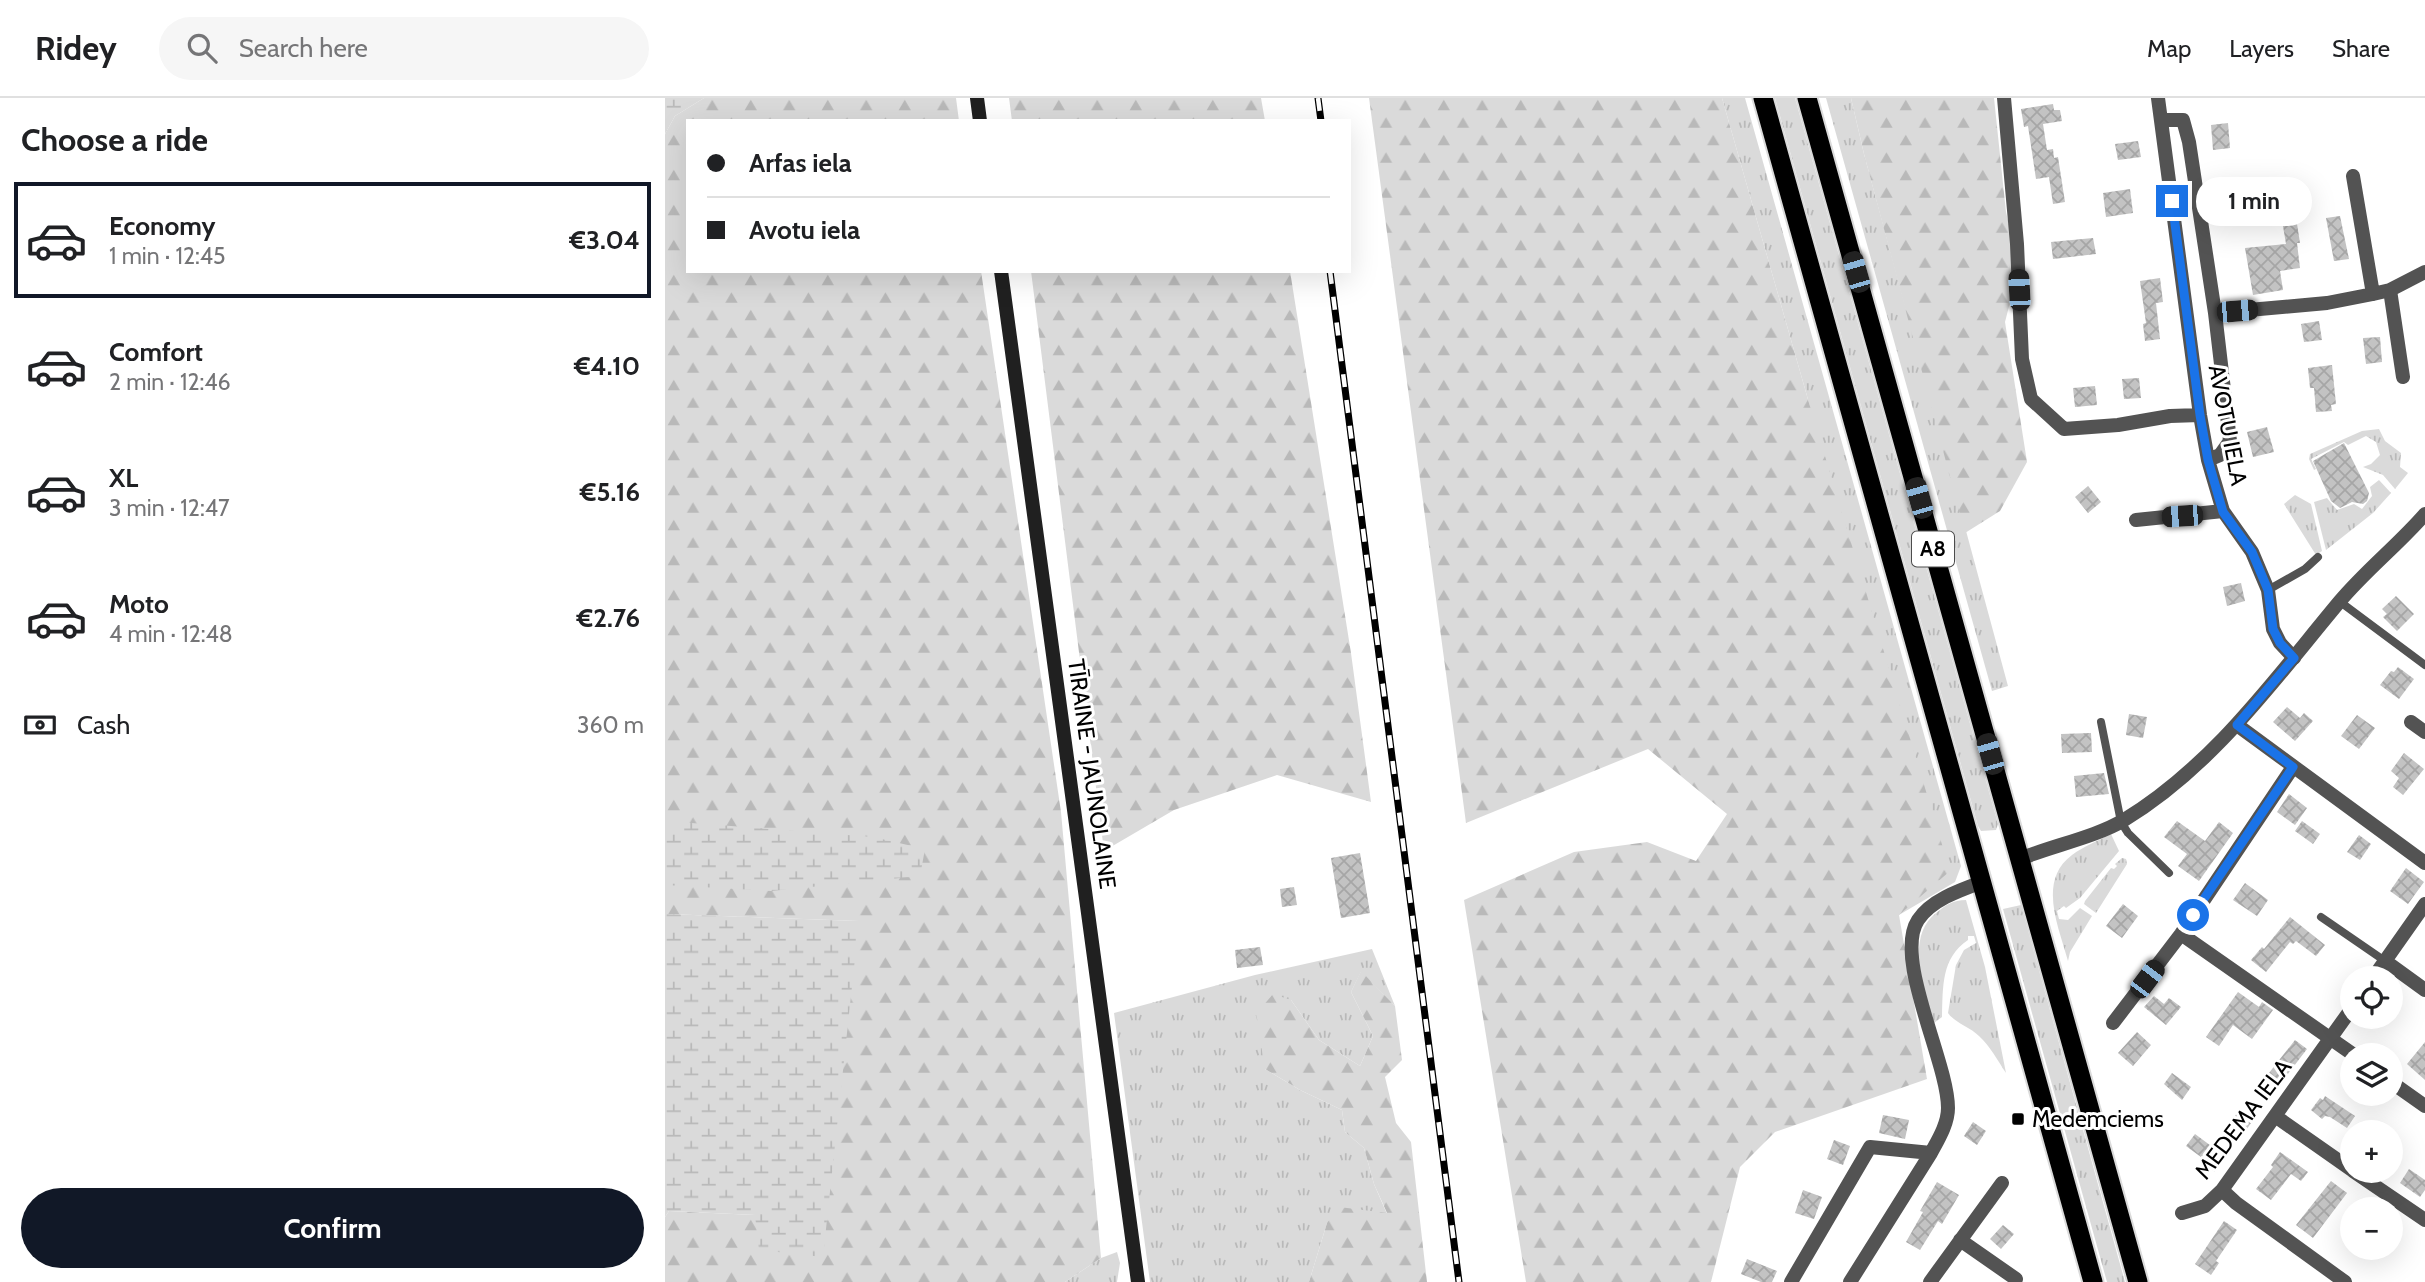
<!DOCTYPE html>
<html lang="en">
<head>
<meta charset="utf-8">
<style>
	body { margin:0; font-family:Cabin,sans-serif; background:#f6f6f6; color:#202124; height:100vh; display:flex; flex-direction:column; font-size:26px; white-space:nowrap }
	* { box-sizing:border-box; margin:0 }
	p { font-size:23px; color:#757577 }
	.icon { flex:none; width:38px; height:38px; fill:none; stroke:currentColor; stroke-width:2; stroke-linecap:round; stroke-linejoin:round }
	.map { position:relative; flex:1; overflow:hidden }
	.drawer { display:flex; flex-direction:column; background:#fff; width:665px }
	.drawer>* { flex:none }
	.top-card { position:absolute; left:21px; top:21px; width:665px; height:154px; border-radius:0px; box-shadow:0 7px 28px #0002; display:grid; align-content:center; height:154px; padding:0 21px; background:#fff }
	.fabs { position:absolute; left:1675px; top:868px; display:grid; gap:14px }
	.fabs a { display:grid; place-items:center; width:63px; height:63px; border-radius:50%; background:#fff; box-shadow:0 7px 28px #0002; font-size:35px }
	.end { position:absolute; width:32px; height:32px; margin:-16px; border:9px solid #1a73e8; background:#fff; box-shadow:0 0 0 4px #fff }
	.from { border-radius:50% }
	.bubble { position:absolute; height:49px; border-radius:24px; background:#fff; box-shadow:0 7px 28px #0002; font-size:23px; font-weight:700; line-height:49px; text-align:center }
	.car { position:absolute; width:21px; height:42px; margin:-21px -10px; border-radius:9px; box-shadow:0 0 5px 2px #0007; background:linear-gradient(#222 24%,#8ab4d8 0 40%,#222 0 76%,#8ab4d8 0 86%,#222 0) }
	.top-card b { display:flex; align-items:center; gap:24px; height:66px; font-size:26px }
	.top-card b+b { border-top:2px solid #e0e0e0 }
	.top-card i { width:18px; height:18px; background:#202124 }
	ul { padding:0; list-style:none }
	li { display:flex; align-items:center; gap:21px; height:116px; margin:0 14px 10px; padding:0 7px; border:4px solid transparent; border-radius:0px }
	li div { flex:1 }
	li b { display:block; font-size:26px }
	li em { font-style:normal; font-weight:700 }
	li.selected { border-color:#111827 }
	li>.icon { width:63px; height:63px; stroke-width:1.5 }
	h2 { padding:0 21px; font-size:32px; line-height:84px }
	.pay { display:flex; align-items:center; gap:18px; height:77px; padding:0 21px; font-size:26px }
	.pay p { margin-inline-start:auto }
	.action { display:flex; gap:14px; margin-top:auto; padding:14px 21px }
	.action a { flex:1; height:80px; border-radius:42px; background:#111827; color:#fff; font-size:28px; font-weight:700; line-height:80px; text-align:center }
	header { display:flex; align-items:center; gap:42px; box-sizing:border-box; height:98px; padding:0 35px; background:#fff; border-bottom:2px solid #e0e0e0 }
	header strong { font-size:33px }
	nav { display:flex; gap:38px; margin-inline-start:auto; font-size:24px }
	.search { width:490px; height:63px; background:#f6f6f6; display:flex; align-items:center; gap:18px; box-sizing:border-box; padding:0 24px; border-radius:38px; color:#757577; font-size:26px }
	main { display:flex; flex:1; min-height:0 }
	.map>svg:first-child { display:block }
	.grass { fill:url(#grass-tufts) }
	.forest { fill:url(#forest-firs) }
	.wetland { fill:url(#wetland-marsh) }
	.building { fill:url(#building-cross-hatch) }
	.lines { fill:none; stroke-linecap:round; stroke-linejoin:round }
	.trunk-casing { stroke:#dbdbdb; stroke-width:23 }
	.service { stroke:#535353; stroke-width:8 }
	.minor { stroke:#535353; stroke-width:14 }
	.tertiary { stroke:#535353; stroke-width:14 }
	.secondary { stroke:#202020; stroke-width:14 }
	.trunk { stroke:#000; stroke-width:19 }
	.rail-casing { stroke:#000; stroke-width:7 }
	.rail { stroke:#fff; stroke-width:4.5; stroke-dasharray:13; stroke-linecap:butt }
	.route { stroke:#1a73e8; stroke-width:9 }
	.poi-dot { fill:#000; stroke:#fff; stroke-width:2.5 }
	.labels { text-anchor:middle; stroke-width:6; stroke-linejoin:round; paint-order:stroke }
	.shield { fill:#fff; stroke:#4c4c4c; stroke-width:2 }
	.shield-label { font-size:21px; font-weight:bold; fill:#000 }
	.street-label { font-size:23px; fill:#000; stroke:#fff }
	.poi-label { font-size:23px; fill:#000; stroke:#fff; text-anchor:start }
</style>
</head>
<body>
<header>
<strong>Ridey</strong>
<div class="search"><svg class="icon" aria-label="search" viewBox="0 0 24 24"><circle cx="10" cy="10" r="6"/><path d="M15 15l6 6"/></svg>Search here</div>
<nav><a>Map</a><a>Layers</a><a>Share</a></nav>
</header>
<main>
<section class="drawer">
<h2>Choose a ride</h2>
<ul>
<li class="selected"><svg class="icon" aria-label="car" viewBox="0 0 24 24"><path d="M5 17H2v-5l4-1 3-4h7l3 4 3 1v5h-3M9 17h6M6 11h13"/><circle cx="7" cy="17" r="2"/><circle cx="17" cy="17" r="2"/></svg><div><b>Economy</b><p>1 min · 12:45</p></div><em>€3.04</em></li>
<li><svg class="icon" aria-label="car" viewBox="0 0 24 24"><path d="M5 17H2v-5l4-1 3-4h7l3 4 3 1v5h-3M9 17h6M6 11h13"/><circle cx="7" cy="17" r="2"/><circle cx="17" cy="17" r="2"/></svg><div><b>Comfort</b><p>2 min · 12:46</p></div><em>€4.10</em></li>
<li><svg class="icon" aria-label="car" viewBox="0 0 24 24"><path d="M5 17H2v-5l4-1 3-4h7l3 4 3 1v5h-3M9 17h6M6 11h13"/><circle cx="7" cy="17" r="2"/><circle cx="17" cy="17" r="2"/></svg><div><b>XL</b><p>3 min · 12:47</p></div><em>€5.16</em></li>
<li><svg class="icon" aria-label="car" viewBox="0 0 24 24"><path d="M5 17H2v-5l4-1 3-4h7l3 4 3 1v5h-3M9 17h6M6 11h13"/><circle cx="7" cy="17" r="2"/><circle cx="17" cy="17" r="2"/></svg><div><b>Moto</b><p>4 min · 12:48</p></div><em>€2.76</em></li>
</ul>
<div class="pay"><svg class="icon" aria-label="cash" viewBox="0 0 24 24"><path d="M3 7h18v10H3z"/><circle cx="12" cy="12" r="2"/></svg>Cash<p>360 m</p></div>
<div class="action"><a>Confirm</a></div>
</section>
<div class="map">
<svg width="1760" height="1184" viewBox="0 0 1760 1184">
	<defs>
		<pattern id="grass-tufts" width="24" height="20" patternUnits="userSpaceOnUse" patternTransform="scale(1.75)"><rect width="24" height="20" fill="#dadada"/><path d="M3 7l-1-3M5 7V3M7 7l1-3M15 17l-1-3M17 17v-4M19 17l1-3" fill="none" stroke="#b9b9b9"/></pattern>
		<pattern id="forest-firs" width="22" height="20" patternUnits="userSpaceOnUse" patternTransform="scale(1.75)"><rect width="22" height="20" fill="#dadada"/><path d="M5 1l3.5 6h-7zM16 11l3.5 6h-7z" fill="#b9b9b9"/></pattern>
		<pattern id="wetland-marsh" width="20" height="14" patternUnits="userSpaceOnUse" patternTransform="scale(1.75)"><rect width="20" height="14" fill="#dadada"/><path d="M1 5h8M5 5V1M11 12h8M15 12V8" fill="none" stroke="#b9b9b9"/></pattern>
		<pattern id="building-cross-hatch" width="8" height="8" patternUnits="userSpaceOnUse" patternTransform="scale(1.75)"><rect width="8" height="8" fill="#c3c3c3"/><path d="M0 0l8 8M0 8l8-8" fill="none" stroke="#a6a6a6"/></pattern>
	</defs>
	<rect width="100%" height="100%" fill="#fff"/>
	<path class="grass" d="M1057,0H1080L1296,768L1290,784L1234,817L1144,305Z
		M1110,0H1130L1333,726L1331,732L1316,733L1313,728Z
		M1161,0H1186L1199,56L1343,588L1327,593Z
		M1714,331L1720,343L1736,355L1735,369L1743,375L1730,391L1718,377L1698,369L1706,366L1715,357L1711,344L1701,338L1683,347L1679,344L1646,361L1651,371L1649,372L1644,361L1645,356L1697,333Z
		M1714,382L1726,395L1708,415L1661,452L1649,404L1662,400L1672,412L1689,406L1697,411L1707,398L1705,389Z
		M1630,397L1646,406L1657,453L1651,457L1619,406Z
		M1446,736L1454,753L1415,800L1401,810L1399,808L1392,813L1394,821L1403,822L1415,810L1427,818L1405,854L1403,863C1394,829 1372,783 1407,757C1419,748 1433,743 1446,736Z
		M1457,760L1461,761L1462,766L1431,815L1419,806L1420,803L1446,770L1449,771L1452,768L1450,766Z
		M1301,802L1320,869L1341,975C1333,963 1325,948 1314,938C1305,929 1290,925 1283,915L1291,867L1299,852L1311,845L1309,838H1303V842C1276,860 1278,889 1277,919L1269,925C1260,893 1239,840 1271,815C1281,807 1288,802 1301,802Z
		M1356,807L1460,1184H1442L1338,811Z
		M707,851L730,908L696,874L686,894L708,938L695,968L654,942L626,902L600,971L635,992L677,1012L680,1034L699,1050L709,1086L722,1116L662,1125L644,1184H485L449,915L590,877Z
		M452,1154L455,1165L452,1184H400L436,1160Z"/>
	<path class="forest" d="M39,0H291L294,23H23V173H316L396,714L436,1160L400,1184H0V1119L4,1113L90,1117L193,823L0,816V36L10,18Z
		M344,0H596L600,23H347Z
		M704,0H1057L1144,305L1285,773L1234,817L1262,981L1110,1034L1075,1069L1046,1184H861L799,802L909,754L982,744L1031,763L1062,716L983,651L801,725Z
		M1186,0H1329L1341,114L1348,143L1351,181L1340,224L1362,364L1335,413L1300,435L1199,56Z
		M366,173H625L686,555L706,704L612,677L509,712L439,753Z
		M696,873L730,908L737,962L720,979L731,1025L746,1044L762,1184H644L662,1125L674,1109L722,1115L709,1086L699,1050L680,1034L677,1012L635,992L600,971L591,916L608,896L626,902L654,942L695,968L708,938L686,894Z"/>
	<path class="wetland" d="M0,0H39L10,18L0,36Z
		M0,723L208,739L260,751L255,778L106,793L0,787Z
		M0,816L194,823L158,1159L94,1152L90,1117L4,1113L0,1119Z"/>
	<path class="building" d="M1388,6L1389,12H1395L1397,23L1378,26L1382,52L1388,51L1389,60L1393,59L1400,104L1388,106L1384,79L1371,81L1363,28L1359,29L1356,11Z
		M1563,25L1565,50L1548,52L1546,27Z
		M1473,43L1476,59L1453,62L1450,46Z
		M1465,91L1468,115L1441,119L1438,95Z
		M1675,118L1684,161L1669,163L1661,120Z
		M1632,126L1635,145H1632L1635,170L1615,173L1618,192L1588,197L1580,150L1621,146L1618,128Z
		M1428,140L1431,156L1388,161L1386,144Z
		M1495,180L1498,204L1491,205L1495,241L1480,243L1478,226L1481,225L1475,183Z
		M1654,223L1657,242L1639,244L1636,226Z
		M1715,239L1717,264L1701,266L1698,240Z
		M1667,267L1671,306L1666,307L1667,313L1651,314L1649,290H1645L1643,270Z
		M1474,280L1476,300L1459,301L1457,281Z
		M1430,288L1432,307L1410,309L1408,290Z
		M1602,329L1609,354L1588,359L1582,334Z
		M1679,345L1704,395L1702,403L1698,406L1687,404L1675,410L1666,403L1648,363Z
		M1423,388L1436,404L1423,415L1410,399Z
		M1576,485L1580,503L1562,508L1558,489Z
		M1731,498L1749,516L1732,533L1718,519L1722,516L1717,511Z
		M1733,569L1749,581L1734,601L1715,587L1726,573L1729,574Z
		M1622,609L1635,620L1639,615L1648,623L1630,643L1608,624Z
		M1464,616L1482,619L1478,640L1461,637Z
		M1692,617L1710,630L1694,651L1676,638Z
		M1426,635L1427,654L1397,655L1396,636Z
		M1739,655L1759,671L1738,697L1728,689L1734,680L1726,673Z
		M1439,675L1444,696L1411,699L1409,678Z
		M1624,696L1642,710L1630,727L1612,714Z
		M1512,723L1540,743L1554,724L1568,735L1534,783L1513,768L1522,756L1499,739Z
		M1637,723L1655,736L1648,746L1630,733Z
		M1694,737L1706,746L1695,762L1682,754Z
		M695,755L705,815L676,820L666,760Z
		M1741,770L1759,784L1743,806L1725,793Z
		M1580,785L1603,802L1592,818L1568,802Z
		M629,789L632,807L617,809L615,791Z
		M1458,806L1473,818L1457,840L1441,828Z
		M1625,819L1660,847L1651,858L1631,843L1628,846L1625,844L1601,874L1586,862L1597,849L1599,851Z
		M595,849L598,867L572,870L570,852Z
		M1573,894L1594,909L1597,904L1608,912L1587,941L1568,927L1554,948L1541,939Z
		M1489,898L1499,906L1504,900L1516,909L1501,927L1479,909Z
		M1472,934L1486,947L1468,968L1453,955Z
		M1630,942L1642,951L1613,989L1600,980Z
		M1760,944V982L1742,966Z
		M1507,975L1526,989L1517,1002L1499,986Z
		M1660,998L1690,1018L1682,1030L1665,1019L1660,1018L1657,1021L1646,1012L1655,1000L1658,1002Z
		M1572,1015L1586,1025L1575,1041L1561,1032Z
		M1218,1017L1244,1022L1240,1041L1214,1035Z
		M1308,1024L1321,1033L1312,1047L1299,1038Z
		M1530,1036L1561,1059L1550,1074L1538,1065L1540,1062L1521,1048Z
		M1169,1042L1185,1048L1178,1067L1162,1061Z
		M1615,1054L1643,1074L1636,1083L1626,1076L1606,1102L1591,1091L1608,1069L1606,1067Z
		M1744,1071L1760,1082V1092L1755,1099L1735,1085Z
		M1666,1083L1682,1095L1648,1140L1631,1127Z
		M1272,1084L1294,1097L1277,1126L1273,1123L1255,1152L1241,1144L1258,1114L1255,1113Z
		M1138,1092L1157,1099L1149,1121L1130,1115Z
		M1559,1123L1572,1132L1551,1163L1554,1165L1546,1177L1530,1166Z
		M1338,1127L1349,1136L1336,1151L1325,1141Z
		M1082,1161L1112,1173L1107,1184H1096L1076,1176Z"/>
	<g class="lines">
		<defs>
			<path id="trunk" d="M1098,0L1428,1184
				M1142,0L1473,1184"/>
		</defs>
		<use href="#trunk" class="trunk-casing"/>
		<path class="service" d="M1603,492L1640,471L1653,459
			M1674,503L1760,567
			M1436,624L1456,724L1463,735L1504,775
			M1656,819L1720,863"/>
		<path class="minor" d="M1339,0L1352,146L1357,261L1366,301L1399,331L1453,327L1505,318L1535,317
			M1493,0L1535,317L1543,362L1558,413L1587,454L1603,492L1608,531L1615,545L1629,560
			M1496,22H1518L1524,44L1550,215L1565,343L1555,357L1543,362
			M1688,78L1708,196
			M1725,192L1738,279
			M1550,215L1662,205L1708,196L1725,192L1760,174
			M1471,422L1558,413
			M1746,624L1760,634
			M1572,627L1760,765
			M1516,836L1689,957
			M1720,863L1760,892
			M1708,880L1760,806
			M1448,925L1516,836L1628,669
			M1726,984L1760,1008
			M1610,1018L1687,1072
			M1688,1073L1760,1122
			M1557,1092L1571,1105L1680,1184
			M1517,1115L1540,1108L1557,1092L1687,910
			M1295,1142L1351,1181
			M1126,1184L1205,1049L1266,1055
			M1185,1184L1266,1055C1273,1042 1283,1026 1283,1010C1283,964 1228,860 1253,822C1266,802 1295,792 1317,784
			M1265,1184L1337,1085"/>
		<path class="tertiary" d="M1355,761C1386,748 1431,739 1459,722C1548,668 1609,582 1675,503C1701,472 1733,447 1760,416"/>
		<path class="secondary" d="M312,0L315,23
			M336,173L473,1184"/>
		<use href="#trunk" class="trunk"/>
		<defs>
			<path id="rail" d="M653,0L656,23
				M665,173L794,1184"/>
		</defs>
		<use href="#rail" class="rail-casing"/>
		<use href="#rail" class="rail"/>
	</g>
	<g class="lines">
		<path class="route" d="M1507,103L1535,317L1543,362L1558,414L1587,454L1603,492L1608,531L1615,545L1629,560L1572,627L1628,669L1528,817"/>
	</g>
	<rect class="poi-dot" x="1346" y="1014" width="14" height="14" rx="3.5"/>
	<g class="labels">
		<rect class="shield" x="1247" y="433.5" width="42" height="35" rx="5"/>
		<g class="shield-label">
			<text x="1268" y="458">A8</text>
		</g>
		<g class="street-label">
			<text transform="translate(1563 327) rotate(79)" y="8">AVOTU IELA</text>
			<text transform="translate(427 676) rotate(82)" y="8">TĪRAINE - JAUNOLAINE</text>
			<text transform="translate(1578 1021) rotate(-53)" y="8">MEDEMA IELA</text>
		</g>
		<g class="poi-label">
			<text x="1367" y="1029">Medemciems</text>
		</g>
	</g>
</svg>
<div class="fabs">
<a><svg class="icon" aria-label="locate" viewBox="0 0 24 24"><circle cx="12" cy="12" r="6"/><path d="M12 2v4M12 18v4M2 12h4M18 12h4"/></svg></a>
<a><svg class="icon" aria-label="layers" viewBox="0 0 24 24"><path d="M12 4l9 5-9 5-9-5zM3 14l9 5 9-5"/></svg></a>
<a>+</a>
<a>−</a>
</div>
<i class="end from" style="left:1528px;top:817px"></i>
<i class="end" style="left:1507px;top:103px"></i>
<div class="bubble" style="left:1531px;top:79px;width:116px">1 min</div>
<i class="car" style="left:1191px;top:174px;rotate:344deg"></i>
<i class="car" style="left:1354px;top:192px;rotate:357deg"></i>
<i class="car" style="left:1572px;top:213px;rotate:85deg"></i>
<i class="car" style="left:1254px;top:400px;rotate:344deg"></i>
<i class="car" style="left:1517px;top:418px;rotate:266deg"></i>
<i class="car" style="left:1325px;top:656px;rotate:344deg"></i>
<i class="car" style="left:1482px;top:881px;rotate:37deg"></i>
<div class="top-card">
<b><i class="from"></i>Arfas iela</b>
<b><i></i>Avotu iela</b>
</div>
</div>
</main>
</body>
</html>
